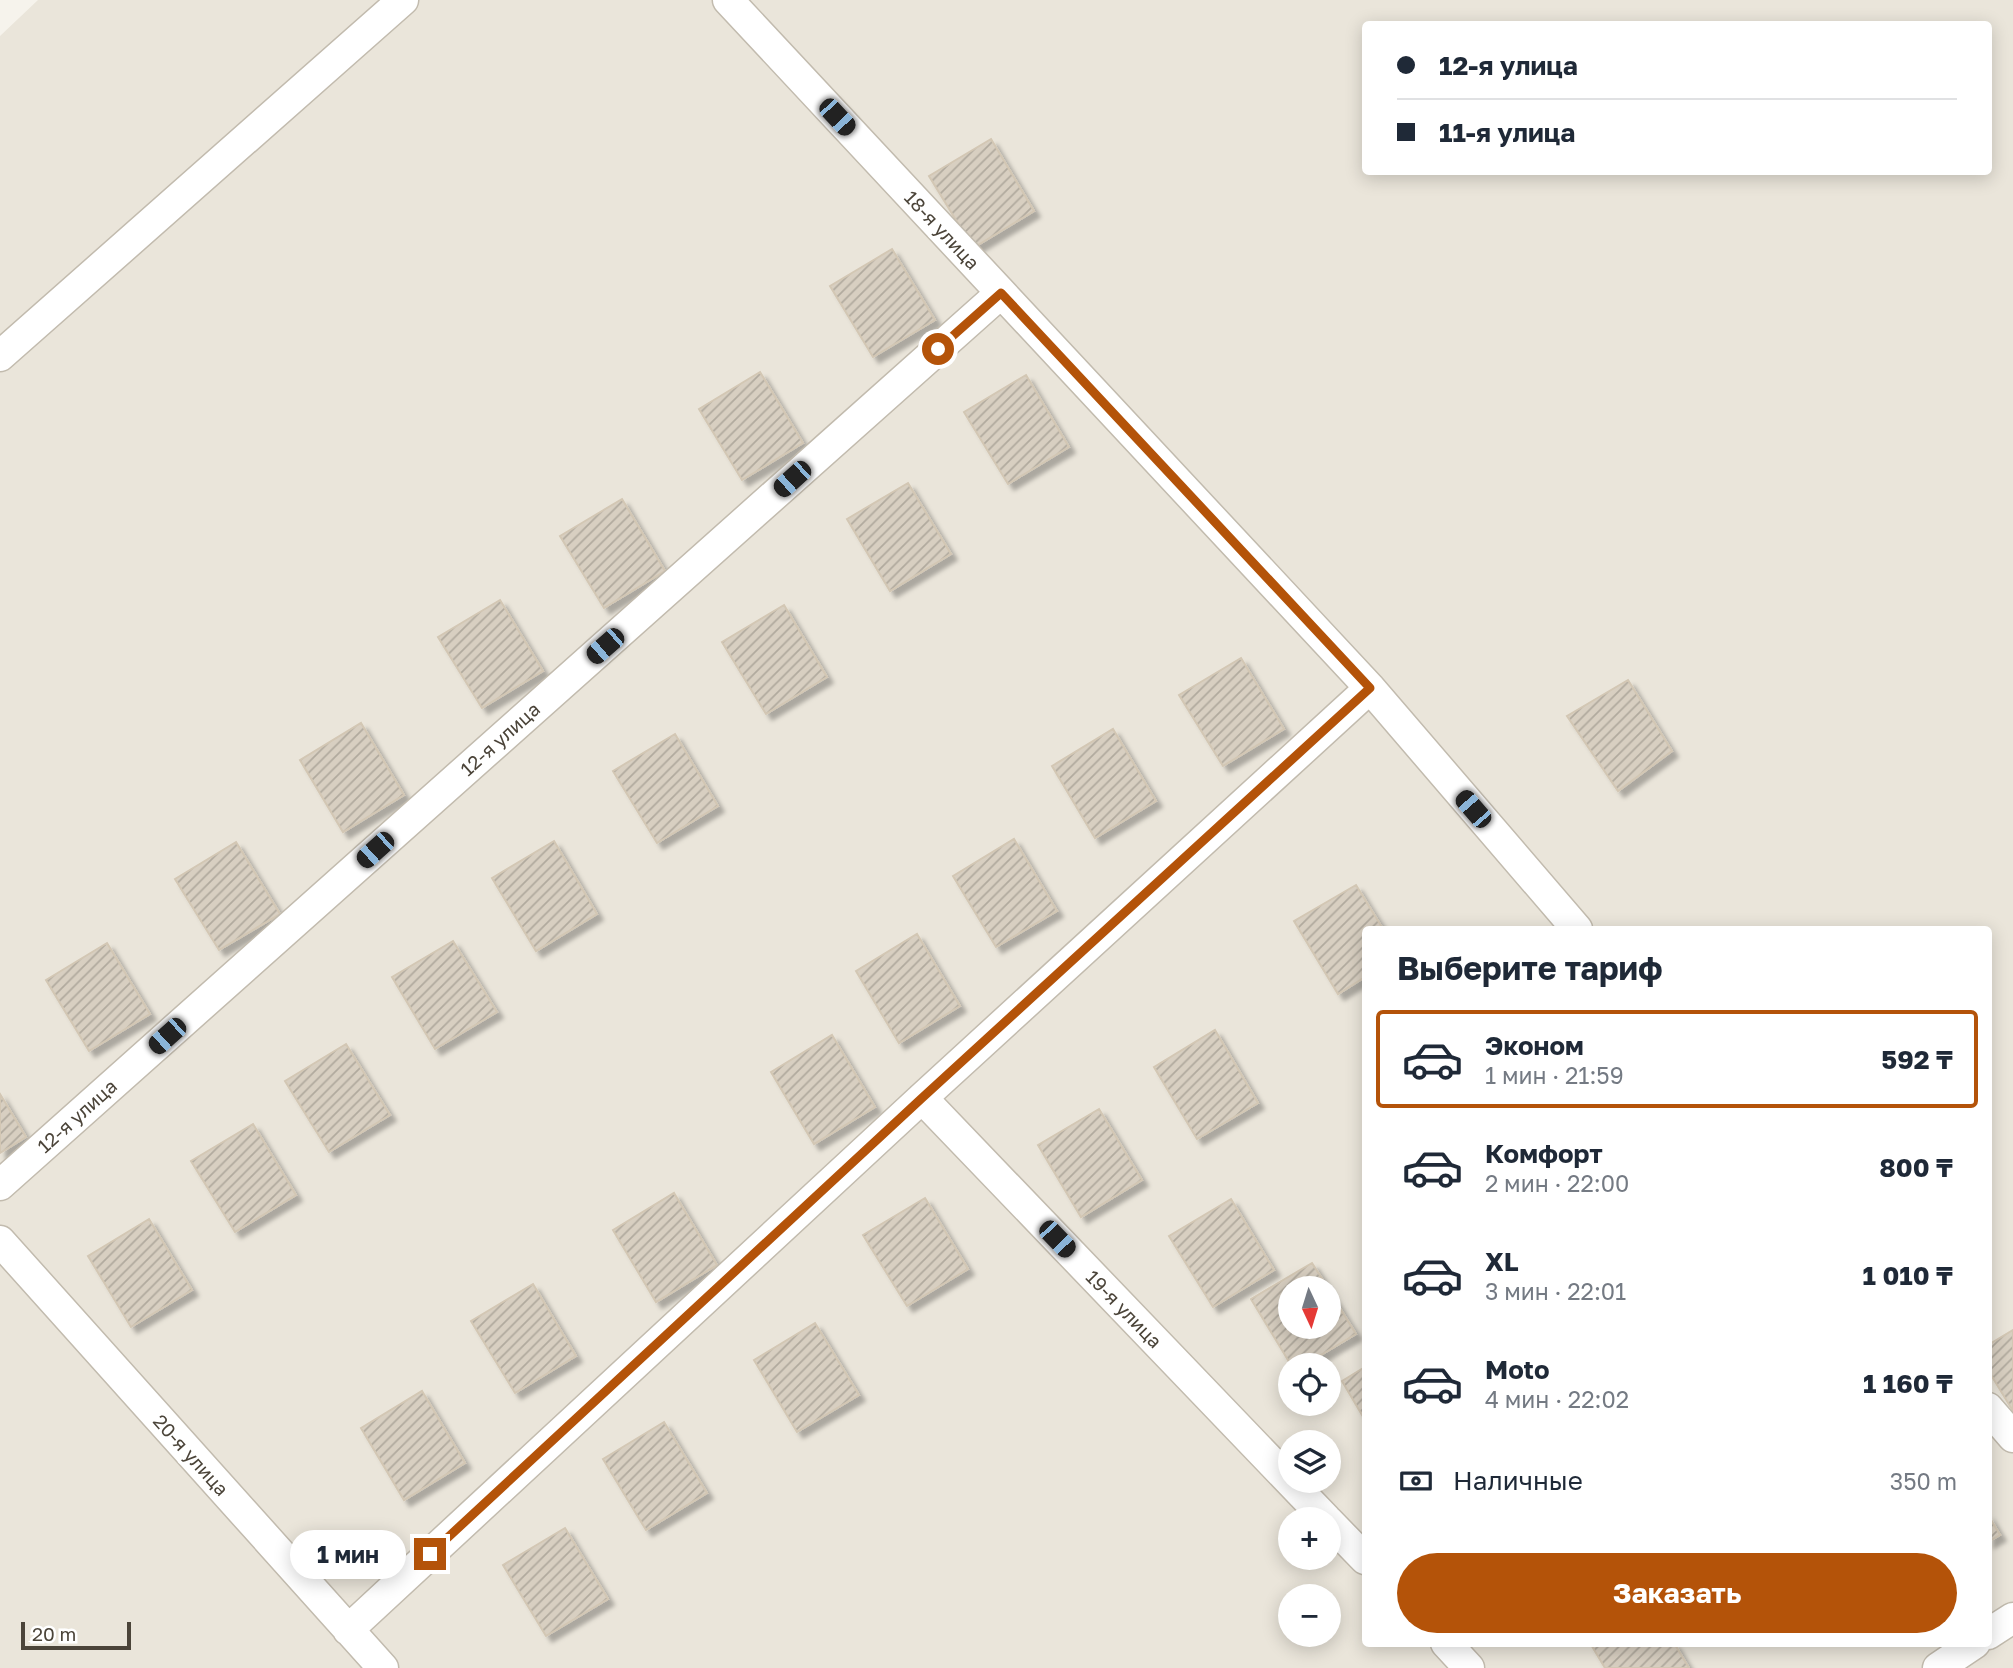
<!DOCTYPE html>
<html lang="ru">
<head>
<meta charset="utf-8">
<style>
	body { margin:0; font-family:"Golos Text",sans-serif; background:#f2f2f3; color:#1f2937; height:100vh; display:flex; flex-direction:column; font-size:26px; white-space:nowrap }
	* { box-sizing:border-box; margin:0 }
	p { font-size:23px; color:#747a83 }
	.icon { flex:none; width:38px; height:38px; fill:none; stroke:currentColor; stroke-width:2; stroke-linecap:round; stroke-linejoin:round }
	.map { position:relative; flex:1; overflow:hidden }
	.sheet { position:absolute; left:1362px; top:926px; width:630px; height:721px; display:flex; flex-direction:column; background:#fff; border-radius:7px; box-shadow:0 4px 18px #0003 }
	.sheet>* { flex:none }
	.top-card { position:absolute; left:1362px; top:21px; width:630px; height:154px; border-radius:7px; box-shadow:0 4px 18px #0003; display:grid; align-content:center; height:154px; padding:0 35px; background:#fff }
	.needle { width:46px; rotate:176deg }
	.buttons { position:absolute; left:1278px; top:1276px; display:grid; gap:14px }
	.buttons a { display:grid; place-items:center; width:63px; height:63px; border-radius:50%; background:#fff; box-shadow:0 4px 18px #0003; font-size:35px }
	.scale { position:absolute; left:21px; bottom:18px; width:110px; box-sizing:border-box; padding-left:7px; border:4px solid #4b4439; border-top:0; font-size:19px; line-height:24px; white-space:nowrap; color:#4b4439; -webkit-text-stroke:5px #fff; paint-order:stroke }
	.end { position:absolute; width:32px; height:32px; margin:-16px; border:9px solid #b45309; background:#fff; box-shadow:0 0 0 4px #fff }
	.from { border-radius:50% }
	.bubble { position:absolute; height:49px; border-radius:24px; background:#fff; box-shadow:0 4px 18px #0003; font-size:23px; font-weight:700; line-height:49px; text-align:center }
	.car { position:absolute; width:21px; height:42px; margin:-21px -10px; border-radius:9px; box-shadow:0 0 5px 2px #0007; background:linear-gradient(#222 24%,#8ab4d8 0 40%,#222 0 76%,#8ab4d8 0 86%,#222 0) }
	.top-card b { display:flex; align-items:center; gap:24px; height:66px; font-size:26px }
	.top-card b+b { border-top:2px solid #e0e1e3 }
	.top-card i { width:18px; height:18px; background:#1f2937 }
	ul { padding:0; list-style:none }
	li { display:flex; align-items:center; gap:21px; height:98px; margin:0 14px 10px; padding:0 21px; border:4px solid transparent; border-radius:7px }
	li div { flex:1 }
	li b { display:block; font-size:26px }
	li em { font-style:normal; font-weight:700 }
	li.active { border-color:#b45309 }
	li>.icon { width:63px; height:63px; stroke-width:1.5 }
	h2 { padding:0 35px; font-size:32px; line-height:84px }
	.pay { display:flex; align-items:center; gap:18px; height:77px; padding:0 35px; font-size:26px }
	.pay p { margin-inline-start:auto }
	.action { display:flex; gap:14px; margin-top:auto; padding:14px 35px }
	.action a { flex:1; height:80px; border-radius:42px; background:#b45309; color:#fff; font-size:28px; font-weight:700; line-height:80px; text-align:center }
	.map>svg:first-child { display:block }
	.residential { fill:#eae5da; fill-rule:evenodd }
	.building { fill:url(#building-hatch); stroke:#d3c7b4; stroke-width:2; filter:url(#shadow) }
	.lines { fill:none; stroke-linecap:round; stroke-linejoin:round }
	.minor-casing { stroke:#c2bbae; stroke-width:33 }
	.minor { stroke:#fff; stroke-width:30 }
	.route { stroke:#b45309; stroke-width:9 }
	.labels { text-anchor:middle; stroke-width:7; stroke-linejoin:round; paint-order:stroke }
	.street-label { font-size:19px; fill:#4b4439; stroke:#fff }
</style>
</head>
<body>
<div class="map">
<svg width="2013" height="1668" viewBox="0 0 2013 1668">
	<defs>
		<pattern id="building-hatch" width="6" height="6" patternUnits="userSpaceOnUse" patternTransform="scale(1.75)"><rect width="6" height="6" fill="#d8cfc1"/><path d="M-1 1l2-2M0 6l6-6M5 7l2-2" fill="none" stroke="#b1aa9e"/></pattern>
		<filter id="shadow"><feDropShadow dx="6" dy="6" stdDeviation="2" flood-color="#0004"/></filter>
	</defs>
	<rect width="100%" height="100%" fill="#f6f3ec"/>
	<path class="residential" d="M38,0H2013V1668H0V36ZM1365,24H1988V172H1365ZM1365,929H1988V1643H1365ZM1290,1288H1328V1326H1290ZM1290,1365H1328V1404H1290ZM1290,1442H1328V1480H1290ZM1290,1519H1328V1558H1290ZM1290,1596H1328V1634H1290Z"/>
	<path class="building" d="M991,139L1034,211L973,248L929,176Z
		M892,249L935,320L873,357L830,286Z
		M760,372L803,443L742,480L699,409Z
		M1026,375L1069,447L1008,484L964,412Z
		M908,483L951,554L890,591L847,519Z
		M622,499L665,571L604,608L560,536Z
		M500,600L543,671L482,708L438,637Z
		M784,605L827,677L766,714L722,642Z
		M1241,658L1284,729L1223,766L1179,695Z
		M1628,680L1672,751L1618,791L1567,716Z
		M361,723L404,795L343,832L300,760Z
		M1113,729L1156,801L1095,838L1052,766Z
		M675,734L718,806L657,843L613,771Z
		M1014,839L1057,911L996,947L953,876Z
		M554,841L597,914L536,951L492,878Z
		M236,842L280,914L219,950L175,879Z
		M1356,885L1383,929H1365V977L1338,994L1294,921Z
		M917,934L960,1006L899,1043L856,971Z
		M453,941L497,1012L435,1049L392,977Z
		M107,943L150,1014L89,1051L46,980Z
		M1215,1030L1258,1103L1197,1139L1154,1067Z
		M832,1035L875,1107L814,1144L771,1072Z
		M346,1044L390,1115L329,1152L285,1081Z
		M0,1094L26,1137L0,1153Z
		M1099,1109L1142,1180L1081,1217L1038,1145Z
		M253,1124L296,1195L235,1232L191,1161Z
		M674,1193L717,1265L656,1302L613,1230Z
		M925,1198L968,1269L907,1306L863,1235Z
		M1231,1199L1274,1270L1213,1307L1169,1236Z
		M149,1219L192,1290L131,1327L88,1256Z
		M1312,1263L1328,1288H1290V1326H1328V1289L1356,1334L1304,1365H1291L1251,1299Z
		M533,1284L576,1356L515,1393L471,1321Z
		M815,1323L859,1395L797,1432L754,1360Z
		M2013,1330V1411L1988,1370V1345Z
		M1365,1367V1420L1342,1381Z
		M422,1391L465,1463L404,1500L361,1428Z
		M664,1422L707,1493L646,1530L603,1459Z
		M1988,1515L2000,1535L1988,1542Z
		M565,1528L608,1599L546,1636L503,1565Z
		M1590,1643H1674L1689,1668H1605Z"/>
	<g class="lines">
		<defs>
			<path id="minor" d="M728,0L1370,688L1577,929
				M0,356L403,0
				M922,1098L1326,1519
				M0,1185L1001,293
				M0,1241L383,1668
				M1988,1408L2013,1437
				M1328,1521L1365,1559
				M348,1630L922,1098L1370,688
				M1988,1634L2013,1618
				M1446,1643L1469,1668
				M1938,1668L1975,1643"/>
		</defs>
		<use href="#minor" class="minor-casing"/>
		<use href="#minor" class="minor"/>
	</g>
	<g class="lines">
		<path class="route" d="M430,1554L922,1098L1370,688L1001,293L938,349"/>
	</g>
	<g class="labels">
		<g class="street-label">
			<text transform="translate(942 230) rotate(47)" y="7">18-я улица</text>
			<text transform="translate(500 739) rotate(-42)" y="7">12-я улица</text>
			<text transform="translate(77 1116) rotate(-42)" y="7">12-я улица</text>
			<text transform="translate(1124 1309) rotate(46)" y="7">19-я улица</text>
			<text transform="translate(191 1455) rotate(48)" y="7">20-я улица</text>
		</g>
	</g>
</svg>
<div class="buttons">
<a><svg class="needle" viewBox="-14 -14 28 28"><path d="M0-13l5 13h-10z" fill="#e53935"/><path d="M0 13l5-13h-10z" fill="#747a83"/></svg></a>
<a><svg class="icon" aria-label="locate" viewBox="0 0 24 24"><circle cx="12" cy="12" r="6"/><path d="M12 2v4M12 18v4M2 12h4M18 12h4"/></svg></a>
<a><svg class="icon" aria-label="layers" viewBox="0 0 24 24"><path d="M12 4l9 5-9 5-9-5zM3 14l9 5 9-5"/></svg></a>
<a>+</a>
<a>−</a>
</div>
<div class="scale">20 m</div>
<i class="end from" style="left:938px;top:349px"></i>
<i class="end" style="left:430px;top:1554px"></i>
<div class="bubble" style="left:290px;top:1530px;width:116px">1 мин</div>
<i class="car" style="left:837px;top:117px;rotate:137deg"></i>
<i class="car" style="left:792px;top:479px;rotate:228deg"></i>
<i class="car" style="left:605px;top:646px;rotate:229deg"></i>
<i class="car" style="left:1473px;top:809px;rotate:319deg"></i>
<i class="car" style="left:375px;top:850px;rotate:228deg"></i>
<i class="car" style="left:167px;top:1036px;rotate:228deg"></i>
<i class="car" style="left:1057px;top:1239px;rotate:136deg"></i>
<div class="top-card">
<b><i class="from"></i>12-я улица</b>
<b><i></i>11-я улица</b>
</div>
<section class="sheet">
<h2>Выберите тариф</h2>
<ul>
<li class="active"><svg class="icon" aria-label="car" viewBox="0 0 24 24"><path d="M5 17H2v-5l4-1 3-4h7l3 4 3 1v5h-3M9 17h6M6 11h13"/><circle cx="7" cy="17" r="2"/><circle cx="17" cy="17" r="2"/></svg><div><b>Эконом</b><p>1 мин · 21:59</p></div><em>592 ₸</em></li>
<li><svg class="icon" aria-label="car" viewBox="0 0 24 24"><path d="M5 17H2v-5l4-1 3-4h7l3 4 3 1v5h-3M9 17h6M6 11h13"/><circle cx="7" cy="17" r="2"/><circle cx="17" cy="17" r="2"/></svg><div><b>Комфорт</b><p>2 мин · 22:00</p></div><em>800 ₸</em></li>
<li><svg class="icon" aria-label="car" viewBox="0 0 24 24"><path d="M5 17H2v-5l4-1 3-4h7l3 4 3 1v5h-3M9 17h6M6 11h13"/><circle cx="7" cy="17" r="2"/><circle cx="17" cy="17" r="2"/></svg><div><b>XL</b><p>3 мин · 22:01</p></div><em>1 010 ₸</em></li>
<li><svg class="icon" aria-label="car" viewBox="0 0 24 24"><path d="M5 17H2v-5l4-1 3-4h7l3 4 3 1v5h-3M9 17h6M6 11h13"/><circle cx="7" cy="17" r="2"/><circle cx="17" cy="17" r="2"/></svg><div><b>Moto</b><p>4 мин · 22:02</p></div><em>1 160 ₸</em></li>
</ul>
<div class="pay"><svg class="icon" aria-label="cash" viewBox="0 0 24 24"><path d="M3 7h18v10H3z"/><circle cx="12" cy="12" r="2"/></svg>Наличные<p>350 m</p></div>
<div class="action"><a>Заказать</a></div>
</section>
</div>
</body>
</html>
